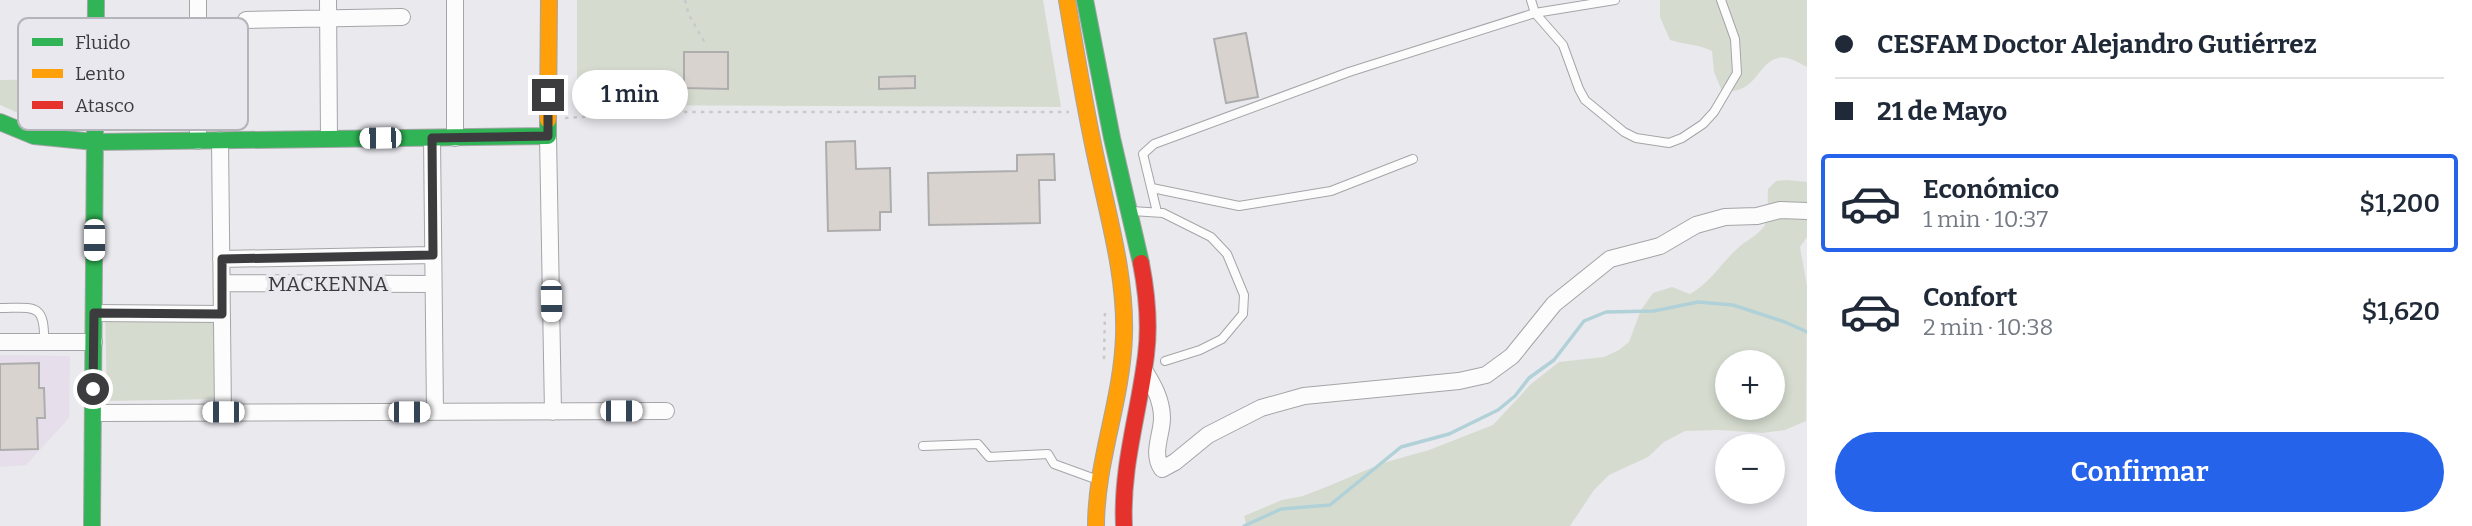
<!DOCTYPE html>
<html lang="es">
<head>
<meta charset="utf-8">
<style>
	body { margin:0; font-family:Bitter,serif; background:#f6f6f7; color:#1f2937; height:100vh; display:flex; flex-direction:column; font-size:26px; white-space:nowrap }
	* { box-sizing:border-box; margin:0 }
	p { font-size:23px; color:#747a83 }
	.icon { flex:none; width:38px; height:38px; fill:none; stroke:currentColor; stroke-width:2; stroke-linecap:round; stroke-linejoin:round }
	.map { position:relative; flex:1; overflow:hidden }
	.drawer { display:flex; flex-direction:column; background:#fff; width:665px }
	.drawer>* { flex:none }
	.hud { display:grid; align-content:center; height:154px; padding:0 28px; background:#fff }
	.buttons { position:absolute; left:1715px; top:350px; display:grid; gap:14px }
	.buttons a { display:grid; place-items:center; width:70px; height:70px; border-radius:50%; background:#fff; box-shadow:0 4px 10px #0003; font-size:35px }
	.end { position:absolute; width:32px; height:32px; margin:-16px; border:9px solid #3c3c3e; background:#fff; box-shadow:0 0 0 4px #fff }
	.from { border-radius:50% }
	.bubble { position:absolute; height:49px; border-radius:24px; background:#fff; box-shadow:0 4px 10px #0003; font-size:23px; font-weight:600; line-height:49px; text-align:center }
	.car { position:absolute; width:21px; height:42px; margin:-21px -10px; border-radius:9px; box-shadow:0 0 5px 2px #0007; background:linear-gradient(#fff 24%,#345 0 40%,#fff 0 76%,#345 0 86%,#fff 0) }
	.hud b { display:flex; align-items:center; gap:24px; height:66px; font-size:26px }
	.hud b+b { border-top:2px solid #e0e1e3 }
	.hud i { width:18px; height:18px; background:#1f2937 }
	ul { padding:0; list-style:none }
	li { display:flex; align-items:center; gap:21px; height:98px; margin:0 14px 10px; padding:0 14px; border:4px solid transparent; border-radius:7px }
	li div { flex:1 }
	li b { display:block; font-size:26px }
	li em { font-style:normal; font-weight:600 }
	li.on { border-color:#2563eb }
	li>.icon { width:63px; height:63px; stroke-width:1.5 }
	.button { display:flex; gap:14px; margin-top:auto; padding:14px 28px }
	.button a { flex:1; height:80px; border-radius:42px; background:#2563eb; color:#fff; font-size:28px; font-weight:600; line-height:80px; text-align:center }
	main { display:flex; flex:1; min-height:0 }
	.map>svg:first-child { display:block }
	.medical { fill:#e6deea }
	.green { fill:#d5dccf; fill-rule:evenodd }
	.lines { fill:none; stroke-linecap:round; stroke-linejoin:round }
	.stream { stroke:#b1d1d8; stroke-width:3.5 }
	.building { fill:#d8d3cf; stroke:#aeadae; stroke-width:2 }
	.lane-casing { stroke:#a5a5a8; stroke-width:10 }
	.street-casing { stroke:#a5a5a8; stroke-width:18 }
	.fast-casing { stroke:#a5a5a8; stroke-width:18 }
	.slow-casing { stroke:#a5a5a8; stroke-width:18 }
	.jam-casing { stroke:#a5a5a8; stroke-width:18 }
	.path { stroke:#c9c9cb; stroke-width:2.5; stroke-dasharray:3.5 5; stroke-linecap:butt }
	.lane { stroke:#fcfcfc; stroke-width:8 }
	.street { stroke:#fcfcfc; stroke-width:16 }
	.fast { stroke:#30b455; stroke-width:16 }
	.slow { stroke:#ff9f0a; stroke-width:16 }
	.jam { stroke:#e5322d; stroke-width:16 }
	.route { stroke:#3c3c3e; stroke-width:9 }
	.labels { text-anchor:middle; stroke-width:7; stroke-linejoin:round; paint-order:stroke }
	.street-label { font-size:21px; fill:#3c3c3e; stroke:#e9e8ef }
	.key { fill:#e9e8ef; stroke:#b5b4ba; stroke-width:2 }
	.key-label { font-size:19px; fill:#3c3c3e }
</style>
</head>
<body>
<main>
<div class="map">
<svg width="1807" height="526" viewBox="0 0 1807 526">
	<rect width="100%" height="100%" fill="#eae9ee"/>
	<path class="medical" d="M0,355L70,356L69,418L26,465L0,467Z"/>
	<path class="green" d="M577,0H1043L1061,107L577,105Z
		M1660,0H1807V67C1801,64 1793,59 1787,58C1757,53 1761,96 1722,91L1714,72L1712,51C1698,44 1684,45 1670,40L1660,17Z
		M75,79L77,124L25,116L0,105V80Z
		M1787,180L1807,182V237L1800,247L1807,286L1806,421L1785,430L1762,433L1720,430L1685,431L1664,442L1648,457L1609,475L1594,490L1570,526H1247L1244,516L1282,500L1303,496L1331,485L1383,463L1429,450L1493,425L1531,384L1559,362L1604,357L1619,350L1629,342L1641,310L1653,293L1672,287L1690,294C1709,284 1722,262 1738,248C1746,240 1763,233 1766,222C1769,213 1767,199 1768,189L1776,181ZM1727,362H1773V408H1727Z
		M215,310L217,399L107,401L105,312Z"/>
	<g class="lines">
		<path class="stream" d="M1244,526L1281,509L1330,505L1401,447L1449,434L1498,410L1515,396L1529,378L1554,360L1584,321L1606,312L1654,311L1698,302L1733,305L1785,322L1807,332"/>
	</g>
	<path class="building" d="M1246,33L1258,97L1226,103L1214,39Z
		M684,52H728V89L684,88Z
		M915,76V88L879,89V77Z
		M855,141L856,169L890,168L891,212H880V230L828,231L826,142Z
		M1054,154L1055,180H1039L1040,223L929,225L928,173L1017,171V155Z
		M39,363V388H44L45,418H37L38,449L0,450V364Z"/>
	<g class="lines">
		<defs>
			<path id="lane" d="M1531,0L1535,13L1563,45L1579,89L1585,100L1624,132L1636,138L1669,143L1682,138L1703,124L1714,112L1737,73L1735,39L1721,0
				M1152,188L1239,206L1331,191L1413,159
				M1132,211L1163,213L1211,237L1227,254L1244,295L1243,314L1222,339L1200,350L1165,361
				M1157,212L1143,154L1154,144L1349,72L1535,13L1615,0
				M0,308C34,308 45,302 44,342
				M923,446L978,444L989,457L1048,454L1054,464L1098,480"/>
			<path id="street" d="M328,0L329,139
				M246,20L402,17
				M548,136L553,412
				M432,138L435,412
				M455,138V0
				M220,140L223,413
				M198,141V0
				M221,259L433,255
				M222,283L433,284
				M94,313L222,314
				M0,342H94
				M1144,370C1153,384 1162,400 1162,418C1162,435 1151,453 1162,469L1175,462L1208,435L1261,408L1304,396L1459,381L1486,375L1512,356L1554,304L1610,259L1660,246L1696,225L1725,217L1757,216L1780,210L1807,211
				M93,413L666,411"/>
			<path id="fast" d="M1085,0L1112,138L1141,263
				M0,122L34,136L95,142L548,136V120
				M92,526L96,0"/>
			<path id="slow" d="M1067,0C1076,54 1085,109 1097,163C1109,219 1126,278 1124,336C1122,401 1096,461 1096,526
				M548,120L549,0"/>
			<path id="jam" d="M1124,526C1121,467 1139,413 1146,355C1150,324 1147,294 1141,263"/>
		</defs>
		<use href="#lane" class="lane-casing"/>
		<use href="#street" class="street-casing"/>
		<use href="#fast" class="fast-casing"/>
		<use href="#slow" class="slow-casing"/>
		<use href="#jam" class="jam-casing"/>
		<path class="path" d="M685,0L689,15L705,43
			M565,118L663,112H1069
			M1104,359L1105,310"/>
		<use href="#lane" class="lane"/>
		<use href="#street" class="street"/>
		<use href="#fast" class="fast"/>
		<use href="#slow" class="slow"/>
		<use href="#jam" class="jam"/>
	</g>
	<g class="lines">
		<path class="route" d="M93,389L94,313L222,314V259L433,255L432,138L548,136V95"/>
	</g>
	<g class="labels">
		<g class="street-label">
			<text x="328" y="291">MACKENNA</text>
		</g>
	</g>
	<rect x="18" y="18" width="230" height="112" rx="10" class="key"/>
	<rect x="32" y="38" width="31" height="8" fill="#30b455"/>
	<rect x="32" y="69" width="31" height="9" fill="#ff9f0a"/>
	<rect x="32" y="101" width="31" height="8" fill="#e5322d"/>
	<g class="key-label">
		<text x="75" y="49">Fluido</text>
		<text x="75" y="80">Lento</text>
		<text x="75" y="112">Atasco</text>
	</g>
</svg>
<div class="buttons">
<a>+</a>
<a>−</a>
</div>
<i class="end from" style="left:93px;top:389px"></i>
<i class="end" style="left:548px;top:95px"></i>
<div class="bubble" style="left:572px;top:70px;width:116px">1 min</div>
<i class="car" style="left:380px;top:138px;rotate:269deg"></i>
<i class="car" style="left:94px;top:240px;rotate:180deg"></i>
<i class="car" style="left:551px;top:301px;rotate:179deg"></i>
<i class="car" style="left:621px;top:411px;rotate:90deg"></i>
<i class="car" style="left:223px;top:412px;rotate:270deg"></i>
<i class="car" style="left:409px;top:412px;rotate:90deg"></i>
</div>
<section class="drawer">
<div class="hud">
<b><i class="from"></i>CESFAM Doctor Alejandro Gutiérrez</b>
<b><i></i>21 de Mayo</b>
</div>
<ul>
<li class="on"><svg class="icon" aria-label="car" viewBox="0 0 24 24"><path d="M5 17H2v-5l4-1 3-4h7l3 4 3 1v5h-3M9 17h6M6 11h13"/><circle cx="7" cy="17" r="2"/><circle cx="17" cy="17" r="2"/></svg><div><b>Económico</b><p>1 min · 10:37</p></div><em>$1,200</em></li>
<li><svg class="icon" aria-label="car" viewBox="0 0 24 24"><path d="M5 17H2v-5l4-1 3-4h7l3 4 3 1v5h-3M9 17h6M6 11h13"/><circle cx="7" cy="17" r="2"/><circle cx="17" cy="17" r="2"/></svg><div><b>Confort</b><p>2 min · 10:38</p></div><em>$1,620</em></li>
</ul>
<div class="button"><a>Confirmar</a></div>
</section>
</main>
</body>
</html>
